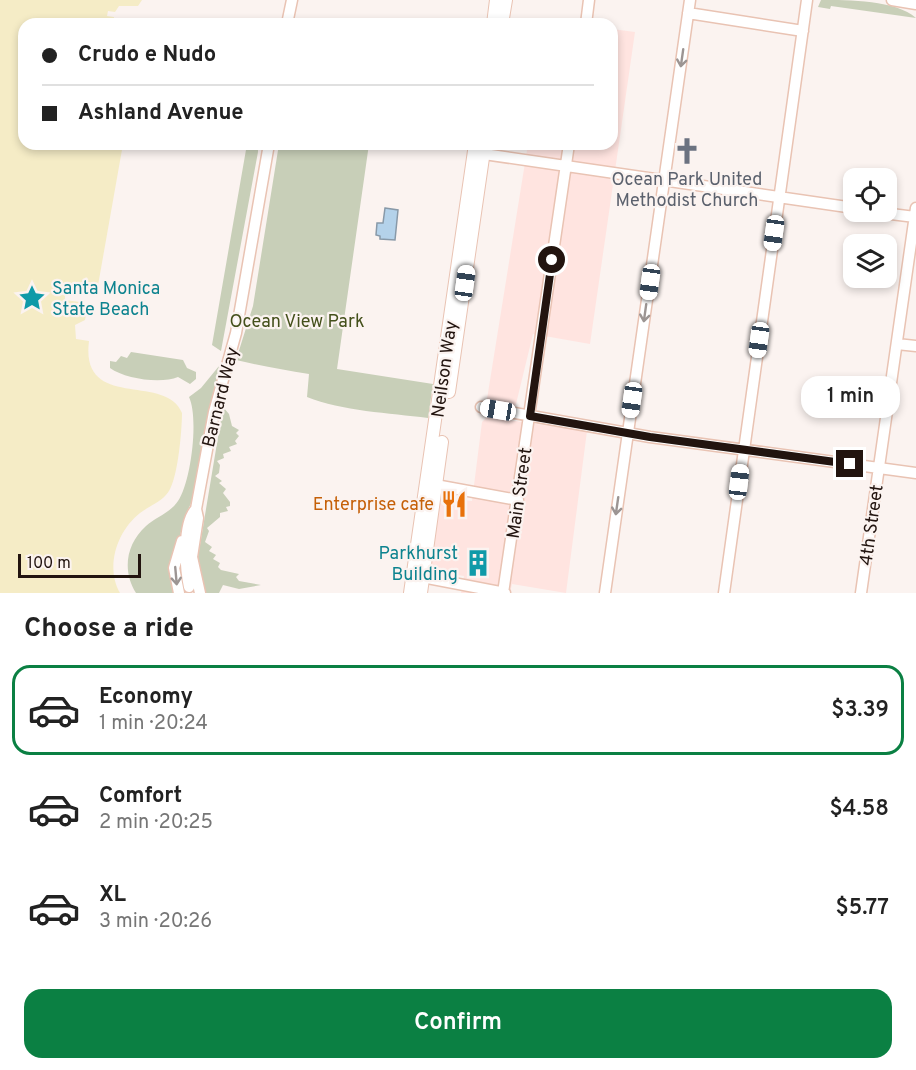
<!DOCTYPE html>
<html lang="en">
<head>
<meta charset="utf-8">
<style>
	body { margin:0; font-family:Overpass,sans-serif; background:#f2f2f2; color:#222; height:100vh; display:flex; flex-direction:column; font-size:22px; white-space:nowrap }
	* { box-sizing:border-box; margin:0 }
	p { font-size:20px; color:#767676 }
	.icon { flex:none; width:33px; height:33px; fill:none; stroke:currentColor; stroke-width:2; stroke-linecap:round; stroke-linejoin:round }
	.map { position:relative; height:593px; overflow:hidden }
	.side { display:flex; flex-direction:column; background:#fff; flex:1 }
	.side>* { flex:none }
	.hud { position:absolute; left:18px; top:18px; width:600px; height:132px; border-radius:18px; box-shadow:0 3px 9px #0003; display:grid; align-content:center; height:132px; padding:0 24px; background:#fff }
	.controls { position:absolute; left:843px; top:168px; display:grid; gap:12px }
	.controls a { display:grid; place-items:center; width:54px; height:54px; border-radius:12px; background:#fff; box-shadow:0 3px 9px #0003; font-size:30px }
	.scale { position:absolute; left:18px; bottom:15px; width:123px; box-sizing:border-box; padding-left:6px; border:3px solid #22140f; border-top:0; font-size:16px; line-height:21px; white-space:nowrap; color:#22140f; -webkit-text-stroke:4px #fbf3f0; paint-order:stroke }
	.end { position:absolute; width:27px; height:27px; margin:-14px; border:8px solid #22140f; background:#fff; box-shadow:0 0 0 3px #fff }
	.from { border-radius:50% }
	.bubble { position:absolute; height:42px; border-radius:18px; background:#fff; box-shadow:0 3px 9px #0003; font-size:20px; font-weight:600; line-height:42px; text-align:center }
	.car { position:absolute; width:18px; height:36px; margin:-18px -9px; border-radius:8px; box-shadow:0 0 4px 2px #0007; background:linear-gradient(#fff 24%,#345 0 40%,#fff 0 76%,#345 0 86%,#fff 0) }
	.hud b { display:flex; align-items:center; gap:21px; height:57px; font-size:22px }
	.hud b+b { border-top:2px solid #e0e0e0 }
	.hud i { width:15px; height:15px; background:#222 }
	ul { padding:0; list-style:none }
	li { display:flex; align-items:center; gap:18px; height:90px; margin:0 12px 9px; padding:0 12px; border:3px solid transparent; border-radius:18px }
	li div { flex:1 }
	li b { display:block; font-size:22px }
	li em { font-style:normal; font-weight:600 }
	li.active { border-color:#0b8043 }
	li>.icon { width:54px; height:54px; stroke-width:1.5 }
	h2 { padding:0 24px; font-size:27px; line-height:72px }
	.button { display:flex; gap:12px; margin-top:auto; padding:12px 24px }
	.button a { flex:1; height:69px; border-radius:18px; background:#0b8043; color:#fff; font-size:24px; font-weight:600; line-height:69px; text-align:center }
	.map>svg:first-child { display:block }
	.commercial { fill:#ffe4e0 }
	.green { fill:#c8cfb8 }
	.sand { fill:#f5ecc6 }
	.water { fill:#b4d2ea; stroke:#8899a8; stroke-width:1.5 }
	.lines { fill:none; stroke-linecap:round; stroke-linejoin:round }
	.minor-casing { stroke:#e9c3b3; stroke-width:13 }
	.major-casing { stroke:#e9c3b3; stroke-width:14 }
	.minor { stroke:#fff; stroke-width:10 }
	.major { stroke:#fff; stroke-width:12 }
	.oneway { stroke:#9c9593 }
	.route { stroke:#22140f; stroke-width:8 }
	.labels { text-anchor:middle; stroke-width:4.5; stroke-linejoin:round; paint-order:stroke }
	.worship-label { font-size:18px; fill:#5b616d; stroke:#fbf3f0 }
	.culture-label { font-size:18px; fill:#0d838f; stroke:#fbf3f0; text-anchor:start }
	.park-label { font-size:18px; fill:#44501b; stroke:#fbf3f0 }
	.street-label { font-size:18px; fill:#22140f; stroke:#fbf3f0 }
	.food-label { font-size:18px; fill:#c56008; stroke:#fbf3f0; text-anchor:end }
</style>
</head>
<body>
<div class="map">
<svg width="916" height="593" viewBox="0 0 916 593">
	<rect width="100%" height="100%" fill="#fbf3f0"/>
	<path class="commercial" d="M612,29L635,32L590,344L533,334L516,404L514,406L487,399L528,144H612Z
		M487,417L587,431L566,593L512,584L510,593H461L464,576L432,571L430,568L441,498L472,501L482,422Z"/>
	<path class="green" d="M821,0C849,0 896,0 916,18L831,6L830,9L818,7Z
		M247,144H258V152L221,351L212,345Z
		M279,144H369L337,369L433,384L428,418C389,413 342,411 307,397L309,374C284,370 262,366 236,360L253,306Z
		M131,352L183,360L187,368L196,372V379L190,384L178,377C161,384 125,379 110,368V361L116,362L121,356L127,358Z
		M219,366L193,499L185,516L176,551L169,563L174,593H136C122,571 126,544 146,526C156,517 170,513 178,501C191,482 199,418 189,397L201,388Z
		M223,407L229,414L232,426L239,430L236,433L239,436L235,441L237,444L229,447L231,451L223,454L224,458L217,461L220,465L219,473L215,476L222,481L219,483L226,489L223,493L230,502V506L226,507L228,511L220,513V517L207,528L209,531L205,542L212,547L209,551L216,555L213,559L220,563L218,567L221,570L239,574L236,577L239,581L261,585L239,589L223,585L219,593H205L198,557Z"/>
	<path class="sand" d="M0,0H142L138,6H119L115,12L108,11L107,16L114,17V21L132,24H24V144H123L97,291L68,285L66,289H59L58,294L65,295V300L80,302L87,311L85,320L75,325L76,339L89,341C80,412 166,372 182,413C182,430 178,477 169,491C162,502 149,506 140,513C117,531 105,567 120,593H0Z"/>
	<path class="water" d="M385,208L398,210L395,240L380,239V236L376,235L377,223H383Z"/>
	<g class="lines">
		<defs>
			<path id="minor" d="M892,0L916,4
				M688,13L803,31
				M287,24L292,0
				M586,24L589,0
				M477,153L854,208
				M875,212L915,217
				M897,344L916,346
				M481,407L650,437L916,473
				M430,484L518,500
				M417,576L505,593
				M189,587C185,568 182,523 196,509
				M179,593L174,568L182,541
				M200,593L192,557L198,518L196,509L214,412L236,333L269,144
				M503,593L569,144
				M605,593L690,0
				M724,593L807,0
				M861,593L916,208"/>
			<path id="major" d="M493,24L496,0
				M502,24L506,0
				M449,392L485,144
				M410,593L475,144
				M421,593L442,442"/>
		</defs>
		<use href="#minor" class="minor-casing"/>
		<use href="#major" class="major-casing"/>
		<use href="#minor" class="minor"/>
		<use href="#major" class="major"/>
	</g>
	<defs><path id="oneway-shaft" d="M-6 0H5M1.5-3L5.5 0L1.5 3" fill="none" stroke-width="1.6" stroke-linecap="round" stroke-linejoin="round" transform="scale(1.5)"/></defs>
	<g class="oneway">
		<use href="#oneway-shaft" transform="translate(682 58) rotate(98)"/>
		<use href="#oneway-shaft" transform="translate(645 313) rotate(98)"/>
		<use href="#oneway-shaft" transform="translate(617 506) rotate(98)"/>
		<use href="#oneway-shaft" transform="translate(176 576) rotate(85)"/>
	</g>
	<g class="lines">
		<path class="route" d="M552,260L530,416L650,437L850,464"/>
	</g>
	<defs>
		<symbol id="church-bare" viewBox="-9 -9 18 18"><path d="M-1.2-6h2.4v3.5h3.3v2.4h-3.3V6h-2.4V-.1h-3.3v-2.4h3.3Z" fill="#6b7280" stroke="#fbf3f0" stroke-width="2.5" paint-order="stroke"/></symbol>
		<symbol id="sight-bare" viewBox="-9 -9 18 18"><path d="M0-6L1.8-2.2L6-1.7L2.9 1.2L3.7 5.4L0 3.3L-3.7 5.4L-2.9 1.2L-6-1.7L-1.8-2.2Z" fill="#0f9aa8" stroke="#fbf3f0" stroke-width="2.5" paint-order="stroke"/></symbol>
		<symbol id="restaurant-bare" viewBox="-9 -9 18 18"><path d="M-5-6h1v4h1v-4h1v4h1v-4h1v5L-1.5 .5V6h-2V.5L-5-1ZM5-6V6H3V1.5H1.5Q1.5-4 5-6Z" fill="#e8710a" stroke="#fbf3f0" stroke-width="2.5" paint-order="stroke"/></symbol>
		<symbol id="building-bare" viewBox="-9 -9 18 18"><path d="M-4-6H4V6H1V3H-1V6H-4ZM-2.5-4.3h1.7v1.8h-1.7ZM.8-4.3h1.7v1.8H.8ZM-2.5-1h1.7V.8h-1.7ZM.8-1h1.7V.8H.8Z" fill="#0f9aa8" stroke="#fbf3f0" stroke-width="2.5" paint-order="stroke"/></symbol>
	</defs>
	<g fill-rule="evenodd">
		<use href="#church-bare" x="668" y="132" width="38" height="38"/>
		<use href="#sight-bare" x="13" y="279" width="38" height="38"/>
		<use href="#restaurant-bare" x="435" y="485" width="38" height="38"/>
		<use href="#building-bare" x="459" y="544" width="38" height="38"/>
	</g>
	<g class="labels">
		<g class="worship-label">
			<text x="687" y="185">Ocean Park United<tspan x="687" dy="21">Methodist Church</tspan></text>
		</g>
		<g class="culture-label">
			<text x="52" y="294">Santa Monica<tspan x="52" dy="21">State Beach</tspan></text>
			<text x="458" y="559" text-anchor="end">Parkhurst<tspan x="458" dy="21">Building</tspan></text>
		</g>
		<g class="park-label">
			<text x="297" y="327">Ocean View Park</text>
		</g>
		<g class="street-label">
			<text transform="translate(444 369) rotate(-82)" y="6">Neilson Way</text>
			<text transform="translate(220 397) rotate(-76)" y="6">Barnard Way</text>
			<text transform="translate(519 493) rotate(-82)" y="6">Main Street</text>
			<text transform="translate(871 525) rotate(-82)" y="6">4th Street</text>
		</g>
		<g class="food-label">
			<text x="434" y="510">Enterprise cafe</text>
		</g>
	</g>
</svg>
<div class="controls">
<a><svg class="icon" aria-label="locate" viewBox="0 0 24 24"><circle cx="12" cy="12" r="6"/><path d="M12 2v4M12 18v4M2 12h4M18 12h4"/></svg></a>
<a><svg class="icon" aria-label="layers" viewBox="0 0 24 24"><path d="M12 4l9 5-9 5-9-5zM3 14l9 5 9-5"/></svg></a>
</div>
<div class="scale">100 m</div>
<i class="end from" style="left:552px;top:260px"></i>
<i class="end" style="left:850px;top:464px"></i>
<div class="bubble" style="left:801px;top:376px;width:99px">1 min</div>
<i class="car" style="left:774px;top:233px;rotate:188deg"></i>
<i class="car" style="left:650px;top:282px;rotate:188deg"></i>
<i class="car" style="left:465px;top:283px;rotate:8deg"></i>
<i class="car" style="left:759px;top:340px;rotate:188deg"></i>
<i class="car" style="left:632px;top:400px;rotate:188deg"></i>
<i class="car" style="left:498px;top:410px;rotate:280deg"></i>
<i class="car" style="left:739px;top:482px;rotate:7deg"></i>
<div class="hud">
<b><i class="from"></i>Crudo e Nudo</b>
<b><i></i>Ashland Avenue</b>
</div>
</div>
<section class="side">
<h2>Choose a ride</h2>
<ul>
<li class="active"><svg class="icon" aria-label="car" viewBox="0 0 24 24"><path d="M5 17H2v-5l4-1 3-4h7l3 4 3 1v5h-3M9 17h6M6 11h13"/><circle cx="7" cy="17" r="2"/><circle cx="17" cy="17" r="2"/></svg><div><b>Economy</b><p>1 min · 20:24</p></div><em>$3.39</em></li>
<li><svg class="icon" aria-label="car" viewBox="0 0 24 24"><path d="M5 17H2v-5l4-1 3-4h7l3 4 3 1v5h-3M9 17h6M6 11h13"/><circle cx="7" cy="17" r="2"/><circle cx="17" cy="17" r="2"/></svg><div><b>Comfort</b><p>2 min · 20:25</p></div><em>$4.58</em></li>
<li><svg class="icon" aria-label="car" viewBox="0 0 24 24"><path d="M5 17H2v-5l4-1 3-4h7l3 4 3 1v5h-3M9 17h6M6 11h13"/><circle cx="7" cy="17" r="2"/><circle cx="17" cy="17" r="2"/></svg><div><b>XL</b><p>3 min · 20:26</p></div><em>$5.77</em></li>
</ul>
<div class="button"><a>Confirm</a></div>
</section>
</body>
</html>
